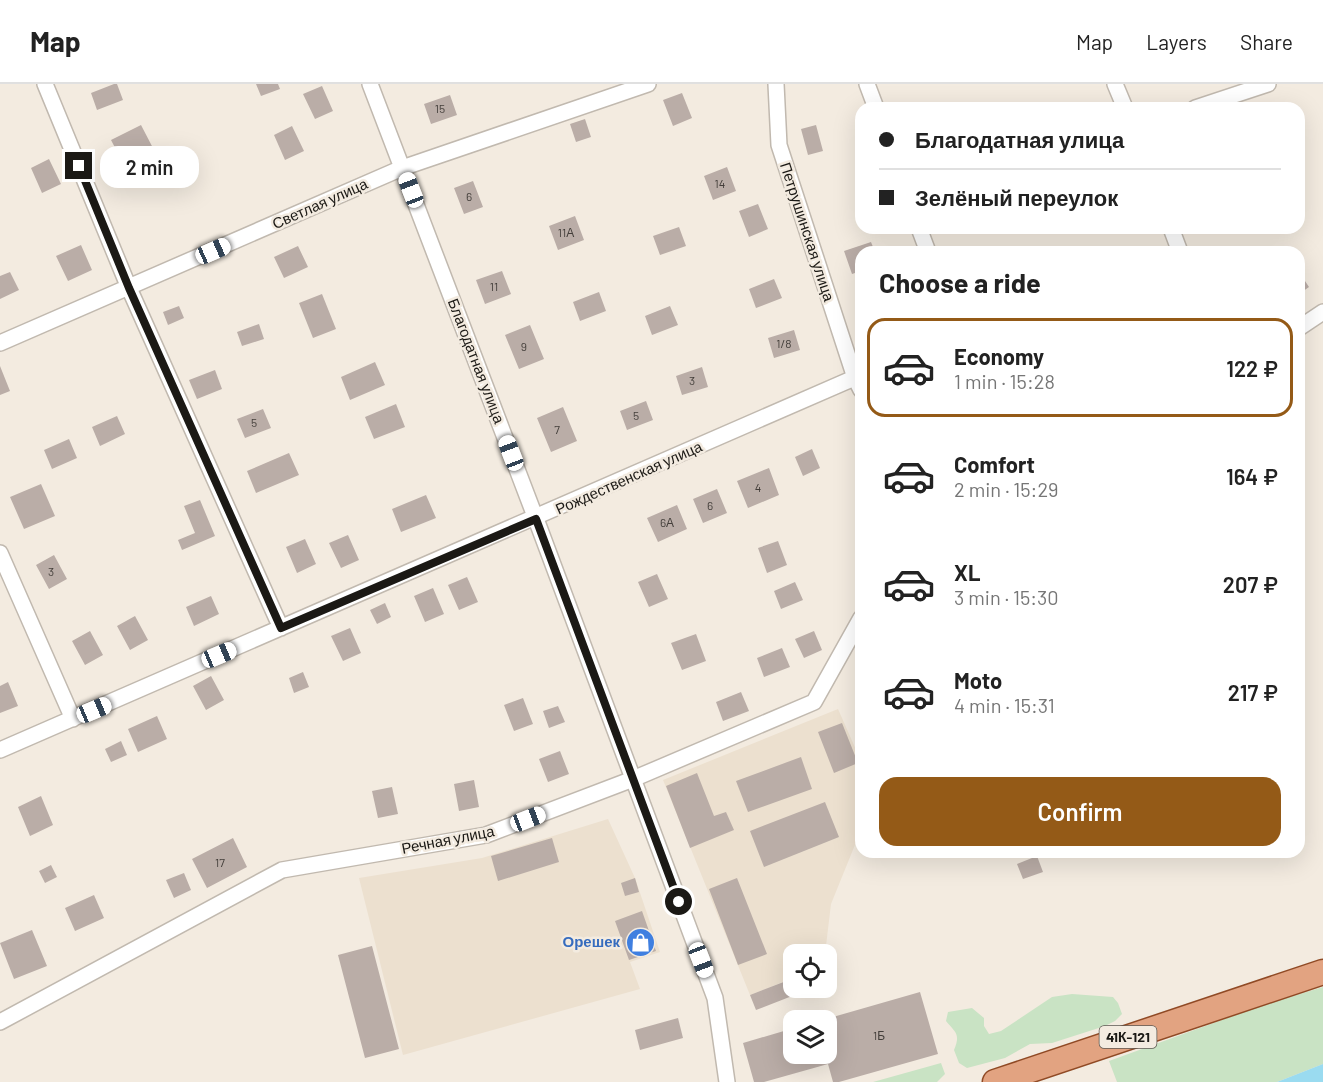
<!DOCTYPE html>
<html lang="en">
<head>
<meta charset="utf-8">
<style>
	body { margin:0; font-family:Barlow,sans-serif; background:#f6f6f6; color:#222; height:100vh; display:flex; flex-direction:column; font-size:22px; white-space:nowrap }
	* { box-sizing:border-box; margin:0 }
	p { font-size:20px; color:#767676 }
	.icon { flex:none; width:33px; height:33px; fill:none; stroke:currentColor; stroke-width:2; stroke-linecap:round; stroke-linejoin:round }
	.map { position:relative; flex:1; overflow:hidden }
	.drawer { position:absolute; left:855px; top:162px; width:450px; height:612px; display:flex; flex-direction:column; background:#fff; border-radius:18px; box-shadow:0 6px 24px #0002 }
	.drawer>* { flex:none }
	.hud { position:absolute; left:855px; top:18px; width:450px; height:132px; border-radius:18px; box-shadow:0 6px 24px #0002; display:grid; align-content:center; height:132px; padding:0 24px; background:#fff }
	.fabs { position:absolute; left:783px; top:860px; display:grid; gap:12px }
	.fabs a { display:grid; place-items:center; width:54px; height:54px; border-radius:12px; background:#fff; box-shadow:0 6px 24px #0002; font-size:30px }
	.end { position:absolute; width:27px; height:27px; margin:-14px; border:8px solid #1b1915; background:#fff; box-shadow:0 0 0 3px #fff }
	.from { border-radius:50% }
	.bubble { position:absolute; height:42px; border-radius:18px; background:#fff; box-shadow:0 6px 24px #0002; font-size:20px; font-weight:600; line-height:42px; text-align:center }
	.car { position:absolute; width:18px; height:36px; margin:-18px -9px; border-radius:8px; box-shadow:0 0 4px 2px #0007; background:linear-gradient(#fff 24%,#345 0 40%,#fff 0 76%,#345 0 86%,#fff 0) }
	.hud b { display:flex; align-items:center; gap:21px; height:57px; font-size:22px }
	.hud b+b { border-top:2px solid #e0e0e0 }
	.hud i { width:15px; height:15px; background:#222 }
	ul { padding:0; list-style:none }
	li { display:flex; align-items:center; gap:18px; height:99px; margin:0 12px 9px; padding:0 12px; border:3px solid transparent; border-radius:18px }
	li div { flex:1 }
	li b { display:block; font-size:22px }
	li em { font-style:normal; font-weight:600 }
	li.current { border-color:#945a17 }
	li>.icon { width:54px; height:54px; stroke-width:1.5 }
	h2 { padding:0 24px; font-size:27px; line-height:72px }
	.action { display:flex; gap:12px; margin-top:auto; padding:12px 24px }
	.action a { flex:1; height:69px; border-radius:18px; background:#945a17; color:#fff; font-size:24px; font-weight:600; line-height:69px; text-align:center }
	header { display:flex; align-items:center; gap:36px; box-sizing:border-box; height:84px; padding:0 30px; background:#fff; border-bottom:2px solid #e0e0e0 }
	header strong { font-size:28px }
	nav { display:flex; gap:33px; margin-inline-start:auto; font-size:21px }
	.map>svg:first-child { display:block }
	.built { fill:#ece0cf }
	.green { fill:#c9e3c4 }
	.water { fill:#9adbf0 }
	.building { fill:#baada7 }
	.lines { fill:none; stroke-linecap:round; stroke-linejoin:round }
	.street-casing { stroke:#c1b9af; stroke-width:18 }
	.primary-casing { stroke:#904a25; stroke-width:27 }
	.street { stroke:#fff; stroke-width:15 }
	.primary { stroke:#e2a381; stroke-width:24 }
	.route { stroke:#1b1915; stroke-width:8 }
	.labels { text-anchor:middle; stroke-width:5; stroke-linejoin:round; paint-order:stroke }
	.number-label { font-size:12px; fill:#433e3a }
	.shield { fill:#f3ebe0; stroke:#5c5852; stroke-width:1.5 }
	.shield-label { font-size:14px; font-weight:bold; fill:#1b1915 }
	.street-label { font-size:15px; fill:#1b1915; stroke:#f3ebe0 }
	.shop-label { font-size:15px; font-weight:bold; fill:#366cbe; stroke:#f3ebe0; text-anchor:end }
</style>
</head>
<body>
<header>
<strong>Map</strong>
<nav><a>Map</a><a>Layers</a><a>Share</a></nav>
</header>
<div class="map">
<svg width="1323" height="998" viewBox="0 0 1323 998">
	<rect width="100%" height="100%" fill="#f3ebe0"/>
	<path class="built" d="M838,625L861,677V746L831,820L825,870H794L793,894L750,911L663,696Z
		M608,735L635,794L660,868L630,878L640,905L403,971L359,794L482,774Z"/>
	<path class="green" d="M1323,903V980L1277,998H1117L1109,977L1263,921Z
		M1072,910L1113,913L1118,919L1122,930L1115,937L1105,942L1052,959L1030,960L1005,974L967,984L959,979L954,966C961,950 955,948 946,937L948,928L972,924L984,934V942L989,950L1001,947L1052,913Z
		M941,979L945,990L937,998H873Z"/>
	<path class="water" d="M1323,980V998H1277Z"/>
	<path class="building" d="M114,0H117L123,16L97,26L91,9Z
		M256,0H278L280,5L261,12Z
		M322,2L333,27L315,35L303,10Z
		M682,9L692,34L673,42L663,16Z
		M450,11L457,31L431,40L424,20Z
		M585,35L591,53L576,58L570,40Z
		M141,41L154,66L124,81L111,56Z
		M816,41L823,67L808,71L801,45Z
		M292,42L304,67L285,76L274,51Z
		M49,75L61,100L42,109L31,84Z
		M727,83L736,107L713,116L704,92Z
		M473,97L483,123L464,130L454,104Z
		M758,120L768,145L749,153L739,127Z
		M575,132L584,156L558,166L549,142Z
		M679,143L686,162L660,171L653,152Z
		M871,158L875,168H861V187L852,190L844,167Z
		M81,161L92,186L68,197L56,172Z
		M298,162L308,183L284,194L274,173Z
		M502,187L511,210L485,220L476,196Z
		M10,188L19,206L0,215V192Z
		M1299,188L1309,203L1299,210Z
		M774,195L782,214L756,224L749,205Z
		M599,208L606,227L580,237L573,218Z
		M322,210L336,245L313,254L299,219Z
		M179,222L184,234L168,241L163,228Z
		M670,222L678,241L652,251L645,232Z
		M259,240L264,255L242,262L237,248Z
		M530,241L544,275L519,285L505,251Z
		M794,246L800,266L774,274L768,254Z
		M375,278L385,301L350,316L341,293Z
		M0,282L10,307L0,311Z
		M702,283L708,303L682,311L676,292Z
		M215,286L222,305L197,315L189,296Z
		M646,317L653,336L627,346L620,327Z
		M396,320L405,343L374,355L365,333Z
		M563,323L577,357L551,368L537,334Z
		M263,325L271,344L245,354L237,335Z
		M117,332L125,350L100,362L92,343Z
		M69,355L77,374L52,385L44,366Z
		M812,365L820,384L803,392L795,373Z
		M289,369L299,391L256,409L247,387Z
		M769,384L779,411L748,424L737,397Z
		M41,400L55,432L24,445L10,413Z
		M717,405L727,429L703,439L693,415Z
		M426,411L436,434L401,448L392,425Z
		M200,416L215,452L182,466L178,456L195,449L184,422Z
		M677,421L687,445L658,458L647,434Z
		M348,451L359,476L341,484L329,459Z
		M305,455L316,480L297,489L286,463Z
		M778,457L787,481L767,489L758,464Z
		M54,471L67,495L49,505L36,481Z
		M657,490L668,515L649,523L638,498Z
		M467,493L478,518L459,526L448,501Z
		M795,498L803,516L781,525L774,507Z
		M433,504L444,530L425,538L414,512Z
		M211,512L219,530L194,542L186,523Z
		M385,519L391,533L377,540L370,526Z
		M135,532L148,556L130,566L117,542Z
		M350,544L361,569L343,577L331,552Z
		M90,547L103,571L85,581L72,557Z
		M814,547L822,566L804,574L795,555Z
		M696,550L706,577L682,586L671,559Z
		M782,564L790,583L764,593L757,574Z
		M303,588L309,603L294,609L289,594Z
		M211,592L224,616L206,626L193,602Z
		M8,598L18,622L0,629V602Z
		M741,608L749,627L723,637L716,618Z
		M523,614L533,640L514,647L504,621Z
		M558,622L565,638L549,644L543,627Z
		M157,632L167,655L138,668L128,645Z
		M842,639L858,679L834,689L818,648Z
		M121,657L127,671L111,678L105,665Z
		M560,667L569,690L548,698L539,675Z
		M801,673L812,705L748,728L736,697Z
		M697,689L714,732L726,728L734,746L690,764L666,702Z
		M474,696L479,723L459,727L454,700Z
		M392,703L398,730L378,734L372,707Z
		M41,712L53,741L30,752L18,723Z
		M825,718L839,753L764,783L750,747Z
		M233,754L247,783L207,804L192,775Z
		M552,754L559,778L498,797L491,772Z
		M1037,772L1043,788L1023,795L1017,780Z
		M51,781L57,793L45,799L39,787Z
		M184,789L191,806L174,814L166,796Z
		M635,794L639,808L625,812L621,799Z
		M737,794L767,870L738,881L709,805Z
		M94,811L104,834L75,847L65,824Z
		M642,827L656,867L629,876L615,837Z
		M32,846L47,882L14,895L0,859Z
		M372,862L399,965L365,974L338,871Z
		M794,894V903H815L756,926L750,911Z
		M920,908L938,970L839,998H833L828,980L764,998H754L743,959L794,944V969H826V935Z
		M678,934L683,954L640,966L635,946Z"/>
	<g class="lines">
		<defs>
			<path id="street" d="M45,0L129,204L281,544
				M370,0L536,435L715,914L727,998
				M776,0L779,61L855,294L861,306
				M867,0L876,24
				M1115,0L1125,24
				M1195,24L1268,0
				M919,144L928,168
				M1171,144L1180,168
				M1299,244L1323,228
				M0,259L402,84L648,0
				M0,469L73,635
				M0,666L861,291
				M0,938L282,786L486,751L633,695L814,618L861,534"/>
			<path id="primary" d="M995,998L1323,888"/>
		</defs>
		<use href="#street" class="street-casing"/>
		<use href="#primary" class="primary-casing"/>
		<use href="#street" class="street"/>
		<use href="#primary" class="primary"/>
	</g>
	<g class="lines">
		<path class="route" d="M79,82L129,204L281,544L536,435L679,818"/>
	</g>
	<defs>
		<symbol id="shop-disc" viewBox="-11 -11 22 22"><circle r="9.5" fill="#3f7fe0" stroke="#f3ebe0"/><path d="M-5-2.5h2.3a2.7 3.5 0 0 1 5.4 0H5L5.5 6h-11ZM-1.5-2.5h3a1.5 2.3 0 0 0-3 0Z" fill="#fff"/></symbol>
	</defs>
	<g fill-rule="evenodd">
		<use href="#shop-disc" x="624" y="842" width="33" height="33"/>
	</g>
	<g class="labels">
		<g class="number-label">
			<text x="440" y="29">15</text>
			<text x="720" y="104">14</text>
			<text x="469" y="117">6</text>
			<text x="566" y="153">11А</text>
			<text x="494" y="207">11</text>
			<text x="784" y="264">1/8</text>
			<text x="524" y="267">9</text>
			<text x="692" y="301">3</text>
			<text x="636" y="336">5</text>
			<text x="254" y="343">5</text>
			<text x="557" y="350">7</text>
			<text x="758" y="408">4</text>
			<text x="710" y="426">6</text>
			<text x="667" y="443">6А</text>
			<text x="51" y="492">3</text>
			<text x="220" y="783">17</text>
			<text x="879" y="956">1Б</text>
		</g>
		<rect class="shield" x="1099.5" y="942" width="57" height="22" rx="4.5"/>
		<g class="shield-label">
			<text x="1128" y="958">41К-121</text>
		</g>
		<g class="street-label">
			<text transform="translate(320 120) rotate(-24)" y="5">Светлая улица</text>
			<text transform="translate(807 148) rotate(72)" y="5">Петрушинская улица</text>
			<text transform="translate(476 277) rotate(69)" y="5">Благодатная улица</text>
			<text transform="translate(629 394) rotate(-24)" y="5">Рождественская улица</text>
			<text transform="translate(448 756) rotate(-11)" y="5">Речная улица</text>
		</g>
		<g class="shop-label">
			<text x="620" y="863">Орешек</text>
		</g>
	</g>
</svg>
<div class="fabs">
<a><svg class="icon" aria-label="locate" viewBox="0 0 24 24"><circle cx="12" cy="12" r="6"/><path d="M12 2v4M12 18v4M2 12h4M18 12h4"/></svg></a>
<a><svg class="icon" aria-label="layers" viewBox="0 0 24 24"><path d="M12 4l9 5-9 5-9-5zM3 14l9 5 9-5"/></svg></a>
</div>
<i class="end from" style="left:679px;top:818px"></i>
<i class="end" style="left:79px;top:82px"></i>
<div class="bubble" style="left:100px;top:62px;width:99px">2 min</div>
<i class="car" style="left:411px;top:106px;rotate:339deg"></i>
<i class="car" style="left:213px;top:167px;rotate:66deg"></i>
<i class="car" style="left:511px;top:369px;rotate:339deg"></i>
<i class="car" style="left:219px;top:571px;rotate:67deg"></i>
<i class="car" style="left:94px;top:626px;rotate:67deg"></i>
<i class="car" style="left:528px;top:735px;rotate:69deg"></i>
<i class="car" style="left:701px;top:876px;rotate:159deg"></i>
<div class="hud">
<b><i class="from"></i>Благодатная улица</b>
<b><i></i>Зелёный переулок</b>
</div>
<section class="drawer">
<h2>Choose a ride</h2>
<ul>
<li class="current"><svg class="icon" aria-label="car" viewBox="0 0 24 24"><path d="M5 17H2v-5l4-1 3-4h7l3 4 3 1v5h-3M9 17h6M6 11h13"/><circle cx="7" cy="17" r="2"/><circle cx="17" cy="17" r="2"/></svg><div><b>Economy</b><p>1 min · 15:28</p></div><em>122 ₽</em></li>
<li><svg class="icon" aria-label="car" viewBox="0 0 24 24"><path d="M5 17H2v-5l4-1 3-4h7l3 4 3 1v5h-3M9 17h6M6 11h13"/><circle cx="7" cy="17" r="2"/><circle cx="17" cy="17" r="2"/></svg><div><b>Comfort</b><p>2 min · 15:29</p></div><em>164 ₽</em></li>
<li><svg class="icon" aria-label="car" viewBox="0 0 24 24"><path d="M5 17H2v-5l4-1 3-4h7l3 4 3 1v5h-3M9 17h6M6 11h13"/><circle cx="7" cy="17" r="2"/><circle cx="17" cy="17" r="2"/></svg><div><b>XL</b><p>3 min · 15:30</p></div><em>207 ₽</em></li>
<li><svg class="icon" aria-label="car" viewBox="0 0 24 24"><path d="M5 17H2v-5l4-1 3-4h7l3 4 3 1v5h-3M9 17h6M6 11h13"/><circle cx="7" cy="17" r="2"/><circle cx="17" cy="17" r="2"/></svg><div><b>Moto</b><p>4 min · 15:31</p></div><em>217 ₽</em></li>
</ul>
<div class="action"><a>Confirm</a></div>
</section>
</div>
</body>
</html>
